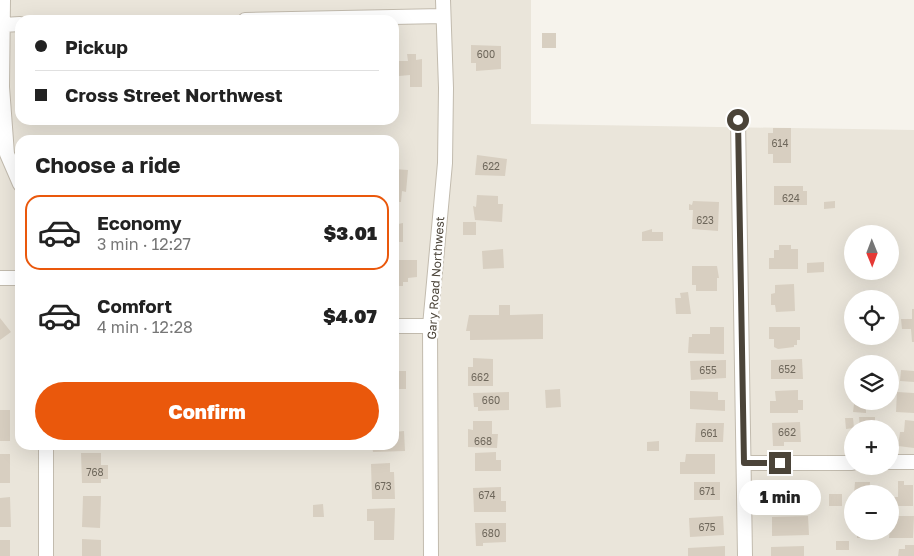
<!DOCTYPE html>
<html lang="en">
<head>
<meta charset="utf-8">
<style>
	body { margin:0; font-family:"Golos Text",sans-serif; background:#f6f6f6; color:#222; height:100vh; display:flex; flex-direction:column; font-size:19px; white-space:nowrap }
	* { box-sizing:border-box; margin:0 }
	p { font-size:16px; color:#767676 }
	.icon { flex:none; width:28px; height:28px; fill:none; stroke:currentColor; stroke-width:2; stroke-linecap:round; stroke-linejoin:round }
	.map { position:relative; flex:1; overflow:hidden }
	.drawer { position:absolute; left:15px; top:135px; width:384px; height:315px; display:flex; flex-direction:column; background:#fff; border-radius:15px; box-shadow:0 5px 20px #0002 }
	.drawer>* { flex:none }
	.guide { position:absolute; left:15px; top:15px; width:384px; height:110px; border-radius:15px; box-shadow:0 5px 20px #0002; display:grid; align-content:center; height:110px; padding:0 20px; background:#fff }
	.needle { width:32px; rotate:179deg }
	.tools { position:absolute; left:844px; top:225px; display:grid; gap:10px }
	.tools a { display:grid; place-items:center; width:55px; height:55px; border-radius:50%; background:#fff; box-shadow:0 5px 20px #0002; font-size:25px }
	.end { position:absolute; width:22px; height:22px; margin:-11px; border:6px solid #4b4439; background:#fff; box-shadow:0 0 0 2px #fff }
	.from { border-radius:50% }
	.bubble { position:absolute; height:35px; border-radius:18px; background:#fff; box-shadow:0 5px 20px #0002; font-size:16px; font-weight:800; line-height:35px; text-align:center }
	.guide b { display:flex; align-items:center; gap:18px; height:48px; font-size:19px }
	.guide b+b { border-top:1px solid #e0e0e0 }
	.guide i { width:12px; height:12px; background:#222 }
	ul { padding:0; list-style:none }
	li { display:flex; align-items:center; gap:15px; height:75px; margin:0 10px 8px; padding:0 10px; border:2px solid transparent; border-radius:15px }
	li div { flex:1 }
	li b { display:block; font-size:19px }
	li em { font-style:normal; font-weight:800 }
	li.current { border-color:#ea580c }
	li>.icon { width:45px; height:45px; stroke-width:1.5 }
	h2 { padding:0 20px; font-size:22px; line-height:60px }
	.cta { display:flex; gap:10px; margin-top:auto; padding:10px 20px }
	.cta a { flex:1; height:58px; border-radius:30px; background:#ea580c; color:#fff; font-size:20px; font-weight:800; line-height:58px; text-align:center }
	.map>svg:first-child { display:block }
	.residential { fill:#eae5da; fill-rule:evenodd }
	.building { fill:#d8cfc1 }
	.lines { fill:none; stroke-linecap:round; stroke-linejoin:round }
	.minor-casing { stroke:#c2bbae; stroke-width:16 }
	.minor { stroke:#fff; stroke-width:14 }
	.route { stroke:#4b4439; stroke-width:6 }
	.labels { text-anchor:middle; stroke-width:4.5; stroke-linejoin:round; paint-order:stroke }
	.number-label { font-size:10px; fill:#6e675b }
	.street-label { font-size:12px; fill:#4b4439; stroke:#fff }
</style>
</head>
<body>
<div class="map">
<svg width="914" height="556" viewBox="0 0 914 556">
	<rect width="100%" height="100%" fill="#f6f3ec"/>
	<path class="residential" d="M0,0H531V124L914,130V556H0ZM20,20H394V120H20ZM20,140H394V445H20ZM852,234H890V271H852ZM852,299H890V336H852ZM852,364H890V401H852ZM852,429H890V466H852ZM852,494H890V531H852Z"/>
	<path class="building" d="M542,33H556V48H542Z
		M471,45L501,46V69L476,71V63H471Z
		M407,54H416V60L422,59V87H410V75L399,76L398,61H408Z
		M773,128H791V163H773V154H768V133H773Z
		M477,155L507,159L505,176L475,175Z
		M394,169L408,170L406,192L402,191L401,202H394Z
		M774,186H803V191H807V205H774Z
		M477,195L498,196V204H503L502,222L475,220L473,206L476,207Z
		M693,201L719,202L718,231L692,229L693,210H689V204L692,205Z
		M835,201V208L824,209V202Z
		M394,215H398V224L403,223V242H394Z
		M463,222H476V235H463Z
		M652,229V232H663V241H642V232Z
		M779,245H791V249H798V269H769V258H774V250H779Z
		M503,249L504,268L483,269L482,251Z
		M394,260H417V277L408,278V282H403V286H394Z
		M824,262V272L807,273V263Z
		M692,266H717L719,278H717V291H696V285H692Z
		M794,284L795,311L776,312L775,305H771V294L775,293V285Z
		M688,292L691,314H676L675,298H681L680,293Z
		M499,305H510V315L543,314V339L470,340V331H466L469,315H499Z
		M912,309H914V342H912L911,329H902L901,319H912Z
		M0,318L11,332L0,340Z
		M710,327H724V354L688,353L689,337H692V334H710Z
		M769,327H800V340H797V345H794V347L778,349L774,347V339H769Z
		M473,358L493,359V386H468V367H473Z
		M802,359L803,379H771V360Z
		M726,360V378L691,380L690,361Z
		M901,370L914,371V382L900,381Z
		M394,371H406V389H394Z
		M560,389L561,407L546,408L545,390Z
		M798,390V400H803V410H798V413H770V401H776L775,391Z
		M690,391L718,392V400H725V411L690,409Z
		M509,392V410L478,411V407H474L473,393Z
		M897,392L914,393V413L896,412Z
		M857,401L864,402L863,406L866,407V413L853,412L854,404L856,405Z
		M0,410H10V441H0Z
		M859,417H875V429H860Z
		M845,418H853L854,428L846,429Z
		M905,420L914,421V448L898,446L900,432H904Z
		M473,421H492V434H498L497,448L468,447V429L473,430Z
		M800,422L801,442H784V446H773L772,423Z
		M696,423H724L723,442H695Z
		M404,431L405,451L373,452L372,445H394V432Z
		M659,441V451H647V442Z
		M496,452V460H501V471H475V453Z
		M81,453H101V465H108V479H101V483H82Z
		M0,454H10V483H0Z
		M686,454H715V474H680V462H685Z
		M390,463V472H394L395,499H372L371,464Z
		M898,481H904V485H913V506H895L894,497H898Z
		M694,482H720V500H694Z
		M775,482H810V502L775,503Z
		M855,482H870L869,494H854Z
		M501,487V501H506V512H474L473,488Z
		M829,494H842V506H829Z
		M83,496H101L100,528L82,527Z
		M10,497L11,527H0V498Z
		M323,504L324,517H313V505Z
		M395,508L394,540H374V521H367V509Z
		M723,516L724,535L690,537L689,518Z
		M808,516L809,535L772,536V517Z
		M891,516H914L913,538H889Z
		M475,523H506V542L483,543V546H476Z
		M857,531H868V538H857Z
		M82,539L101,540V556H82Z
		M0,540H10V556H0Z
		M836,541H849V550H836Z
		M905,545H914V556H898L899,549H905Z
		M725,546V556H688V548Z
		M804,546V556H771V547Z"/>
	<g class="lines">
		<defs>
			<path id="minor" d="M3,0L2,87L7,154L20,184
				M245,20L443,16
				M3,25L20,24
				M738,120L745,556
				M0,278H20
				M394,326H430
				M46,445V556
				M890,462H914
				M744,463H852
				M431,556L430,326L445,163L446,88L443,0"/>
		</defs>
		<use href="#minor" class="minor-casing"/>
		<use href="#minor" class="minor"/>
	</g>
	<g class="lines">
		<path class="route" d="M738,120L744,463H780"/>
	</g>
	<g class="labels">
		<g class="number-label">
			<text x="486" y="58">600</text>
			<text x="780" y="147">614</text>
			<text x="491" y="170">622</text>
			<text x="791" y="202">624</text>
			<text x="705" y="224">623</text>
			<text x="787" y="373">652</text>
			<text x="708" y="374">655</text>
			<text x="480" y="381">662</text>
			<text x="491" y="404">660</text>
			<text x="787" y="436">662</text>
			<text x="709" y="437">661</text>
			<text x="483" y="445">668</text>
			<text x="95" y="476">768</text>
			<text x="383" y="490">673</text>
			<text x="707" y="495">671</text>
			<text x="487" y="499">674</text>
			<text x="707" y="531">675</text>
			<text x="491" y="537">680</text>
		</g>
		<g class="street-label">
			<text transform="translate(436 278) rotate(-86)" y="4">Gary Road Northwest</text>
		</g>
	</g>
</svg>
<div class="tools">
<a><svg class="needle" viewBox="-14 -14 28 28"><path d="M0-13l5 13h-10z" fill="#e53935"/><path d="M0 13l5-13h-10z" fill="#767676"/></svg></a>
<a><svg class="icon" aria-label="locate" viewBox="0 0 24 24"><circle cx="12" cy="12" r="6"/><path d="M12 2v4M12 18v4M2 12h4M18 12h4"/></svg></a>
<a><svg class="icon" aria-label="layers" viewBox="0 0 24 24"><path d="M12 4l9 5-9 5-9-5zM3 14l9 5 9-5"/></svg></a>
<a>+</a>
<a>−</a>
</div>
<i class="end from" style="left:738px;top:120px"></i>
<i class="end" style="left:780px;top:463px"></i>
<div class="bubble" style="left:739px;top:480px;width:82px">1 min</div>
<div class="guide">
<b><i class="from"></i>Pickup</b>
<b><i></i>Cross Street Northwest</b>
</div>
<section class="drawer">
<h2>Choose a ride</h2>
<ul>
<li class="current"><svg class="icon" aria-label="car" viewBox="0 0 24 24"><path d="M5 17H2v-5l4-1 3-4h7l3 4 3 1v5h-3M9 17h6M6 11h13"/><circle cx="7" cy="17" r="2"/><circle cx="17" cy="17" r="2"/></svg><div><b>Economy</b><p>3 min · 12:27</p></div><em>$3.01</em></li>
<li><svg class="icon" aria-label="car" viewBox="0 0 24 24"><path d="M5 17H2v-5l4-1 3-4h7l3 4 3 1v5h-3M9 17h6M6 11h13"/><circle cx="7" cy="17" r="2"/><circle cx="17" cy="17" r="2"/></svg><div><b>Comfort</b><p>4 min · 12:28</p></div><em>$4.07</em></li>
</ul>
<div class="cta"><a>Confirm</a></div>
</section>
</div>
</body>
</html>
